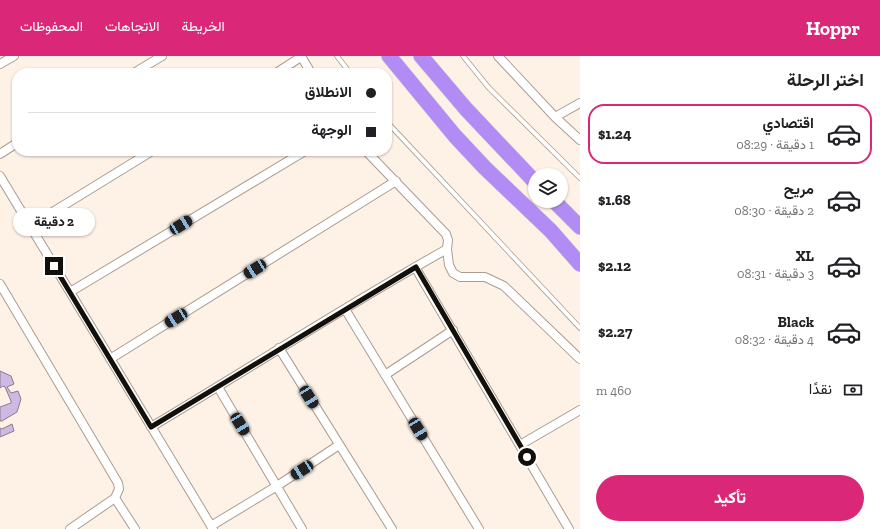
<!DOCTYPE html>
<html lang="ar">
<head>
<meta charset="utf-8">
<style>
	body { margin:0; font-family:"Zilla Slab",Vazirmatn,serif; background:#f6f6f6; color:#202124; direction:rtl; height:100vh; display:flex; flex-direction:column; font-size:15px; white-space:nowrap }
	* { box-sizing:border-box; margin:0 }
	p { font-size:13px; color:#757577 }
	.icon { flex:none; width:22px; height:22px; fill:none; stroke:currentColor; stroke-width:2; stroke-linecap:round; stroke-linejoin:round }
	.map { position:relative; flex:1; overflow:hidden; direction:ltr }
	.drawer { display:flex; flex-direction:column; background:#fff; width:300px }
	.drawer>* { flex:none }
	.top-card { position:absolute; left:12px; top:12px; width:380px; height:88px; border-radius:16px; box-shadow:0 1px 3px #0004; direction:rtl; display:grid; align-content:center; height:88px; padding:0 16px; background:#fff }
	.fabs { position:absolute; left:528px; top:112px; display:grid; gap:8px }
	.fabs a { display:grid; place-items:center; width:40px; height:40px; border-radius:50%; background:#fff; box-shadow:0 1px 3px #0004; font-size:20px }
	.end { position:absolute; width:18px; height:18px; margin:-9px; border:5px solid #130f0b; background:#fff; box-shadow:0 0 0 2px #fff }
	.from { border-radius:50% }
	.bubble { position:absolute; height:28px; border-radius:14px; background:#fff; box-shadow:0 1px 3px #0004; font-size:13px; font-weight:800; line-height:28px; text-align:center; direction:rtl }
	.car { position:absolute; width:12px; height:24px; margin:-12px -6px; border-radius:5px; box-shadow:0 0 3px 1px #0007; background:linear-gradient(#222 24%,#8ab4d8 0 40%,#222 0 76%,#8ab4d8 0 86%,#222 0) }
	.top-card b { display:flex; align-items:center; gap:14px; height:38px; font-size:15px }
	.top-card b+b { border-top:1px solid #e0e0e0 }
	.top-card i { width:10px; height:10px; background:#202124 }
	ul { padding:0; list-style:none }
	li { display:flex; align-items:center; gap:12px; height:60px; margin:0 8px 6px; padding:0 8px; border:2px solid transparent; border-radius:16px }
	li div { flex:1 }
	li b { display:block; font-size:15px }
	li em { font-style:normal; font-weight:800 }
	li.active { border-color:#db2777 }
	li>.icon { width:36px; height:36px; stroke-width:1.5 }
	h2 { padding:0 16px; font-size:18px; line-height:48px }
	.pay { display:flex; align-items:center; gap:10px; height:44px; padding:0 16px; font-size:15px }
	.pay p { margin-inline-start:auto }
	.primary-button { display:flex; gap:8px; margin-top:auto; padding:8px 16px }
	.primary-button a { flex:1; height:46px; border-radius:24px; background:#db2777; color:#fff; font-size:16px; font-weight:800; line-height:46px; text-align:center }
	header { display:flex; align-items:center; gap:24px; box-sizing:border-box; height:56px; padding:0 20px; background:#db2777; color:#fff }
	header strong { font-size:19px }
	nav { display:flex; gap:22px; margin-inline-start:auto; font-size:14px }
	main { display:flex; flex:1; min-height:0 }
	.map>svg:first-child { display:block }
	.building { fill:#cfb8e4; stroke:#857e8b }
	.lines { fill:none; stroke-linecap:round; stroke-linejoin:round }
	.service-casing { stroke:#a99d92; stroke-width:5.5 }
	.minor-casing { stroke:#a99d92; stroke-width:10 }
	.motorway-casing { stroke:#d5d4d3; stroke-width:16 }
	.service { stroke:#fff; stroke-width:4 }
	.minor { stroke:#fff; stroke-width:8 }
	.motorway { stroke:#b38bf4; stroke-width:15 }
	.route { stroke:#130f0b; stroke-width:5 }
</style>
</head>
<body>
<header>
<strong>Hoppr</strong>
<nav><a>الخريطة</a><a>الاتجاهات</a><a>المحفوظات</a></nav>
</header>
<main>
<section class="drawer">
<h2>اختر الرحلة</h2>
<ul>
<li class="active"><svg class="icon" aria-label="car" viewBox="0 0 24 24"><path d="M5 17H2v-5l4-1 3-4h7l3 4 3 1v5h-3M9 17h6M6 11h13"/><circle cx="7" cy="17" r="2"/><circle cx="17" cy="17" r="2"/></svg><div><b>اقتصادي</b><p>1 دقيقة · 08:29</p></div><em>$1.24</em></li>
<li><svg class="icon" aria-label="car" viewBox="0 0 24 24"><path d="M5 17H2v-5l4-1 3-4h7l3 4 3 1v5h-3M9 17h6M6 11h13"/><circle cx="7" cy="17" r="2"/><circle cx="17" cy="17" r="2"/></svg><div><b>مريح</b><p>2 دقيقة · 08:30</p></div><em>$1.68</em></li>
<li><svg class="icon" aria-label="car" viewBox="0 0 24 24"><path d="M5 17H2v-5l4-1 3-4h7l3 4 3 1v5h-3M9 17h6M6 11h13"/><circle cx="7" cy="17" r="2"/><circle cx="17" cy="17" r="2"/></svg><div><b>XL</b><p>3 دقيقة · 08:31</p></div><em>$2.12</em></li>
<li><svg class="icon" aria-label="car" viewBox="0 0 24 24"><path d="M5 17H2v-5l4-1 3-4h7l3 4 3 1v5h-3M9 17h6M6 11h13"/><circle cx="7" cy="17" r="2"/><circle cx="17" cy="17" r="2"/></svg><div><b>Black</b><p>4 دقيقة · 08:32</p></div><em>$2.27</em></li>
</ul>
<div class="pay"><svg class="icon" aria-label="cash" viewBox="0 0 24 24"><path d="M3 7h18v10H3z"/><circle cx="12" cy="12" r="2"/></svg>نقدًا<p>460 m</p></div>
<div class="primary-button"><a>تأكيد</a></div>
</section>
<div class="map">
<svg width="580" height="473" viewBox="0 0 580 473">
	<rect width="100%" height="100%" fill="#fef1e5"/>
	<path class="building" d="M0,315L11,320L14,328L7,331L11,337L18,335L21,343L17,356L2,365H0V351L11,347V345L5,331L3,330L0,332Z
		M12,368L14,375L0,381V372L2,373Z"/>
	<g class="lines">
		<defs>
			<path id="service" d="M337,0L350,17
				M463,0L489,32L580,122
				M387,66L580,272"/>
			<path id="minor" d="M301,0L311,17
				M498,0L555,61L580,84
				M0,8L14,0
				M134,17L162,0
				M276,17L301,1
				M555,61L580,47
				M366,95L446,178L448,184L447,193L449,209L453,217L460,221H485L504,230L580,303
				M0,98L17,87
				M0,120L213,473
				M30,170L152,95
				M415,211L569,473
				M0,228L118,427L119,433L115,442L70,473
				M70,236L305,95
				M345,253L479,473
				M279,292L392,473
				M110,303L396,125
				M385,319L453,274
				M218,331L302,473
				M151,371C250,312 347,249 447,193
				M520,389L580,354
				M115,442L135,473
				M211,470L277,430L339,389"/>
			<path id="motorway" d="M389,0L455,80L485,112L551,175L580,208
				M421,0L466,53L535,126
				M554,145L580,171"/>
		</defs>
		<use href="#service" class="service-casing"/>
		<use href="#minor" class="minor-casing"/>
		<use href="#motorway" class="motorway-casing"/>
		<use href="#service" class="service"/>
		<use href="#minor" class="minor"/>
		<use href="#motorway" class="motorway"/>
	</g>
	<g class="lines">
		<path class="route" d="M54,210L151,371L416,211L527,401"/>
	</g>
</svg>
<div class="fabs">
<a><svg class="icon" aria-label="layers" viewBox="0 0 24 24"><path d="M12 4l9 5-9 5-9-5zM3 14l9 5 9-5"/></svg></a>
</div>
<i class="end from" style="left:527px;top:401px"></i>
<i class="end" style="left:54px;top:210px"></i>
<div class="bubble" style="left:13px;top:152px;width:82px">2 دقيقة</div>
<i class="car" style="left:181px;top:169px;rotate:59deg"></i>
<i class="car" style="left:255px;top:213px;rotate:238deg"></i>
<i class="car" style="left:176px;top:262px;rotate:238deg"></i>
<i class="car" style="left:309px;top:341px;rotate:148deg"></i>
<i class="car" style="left:240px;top:368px;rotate:149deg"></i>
<i class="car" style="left:418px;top:373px;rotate:149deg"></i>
<i class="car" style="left:302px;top:414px;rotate:237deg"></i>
<div class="top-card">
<b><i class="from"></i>الانطلاق</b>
<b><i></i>الوجهة</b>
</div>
</div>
</main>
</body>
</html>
